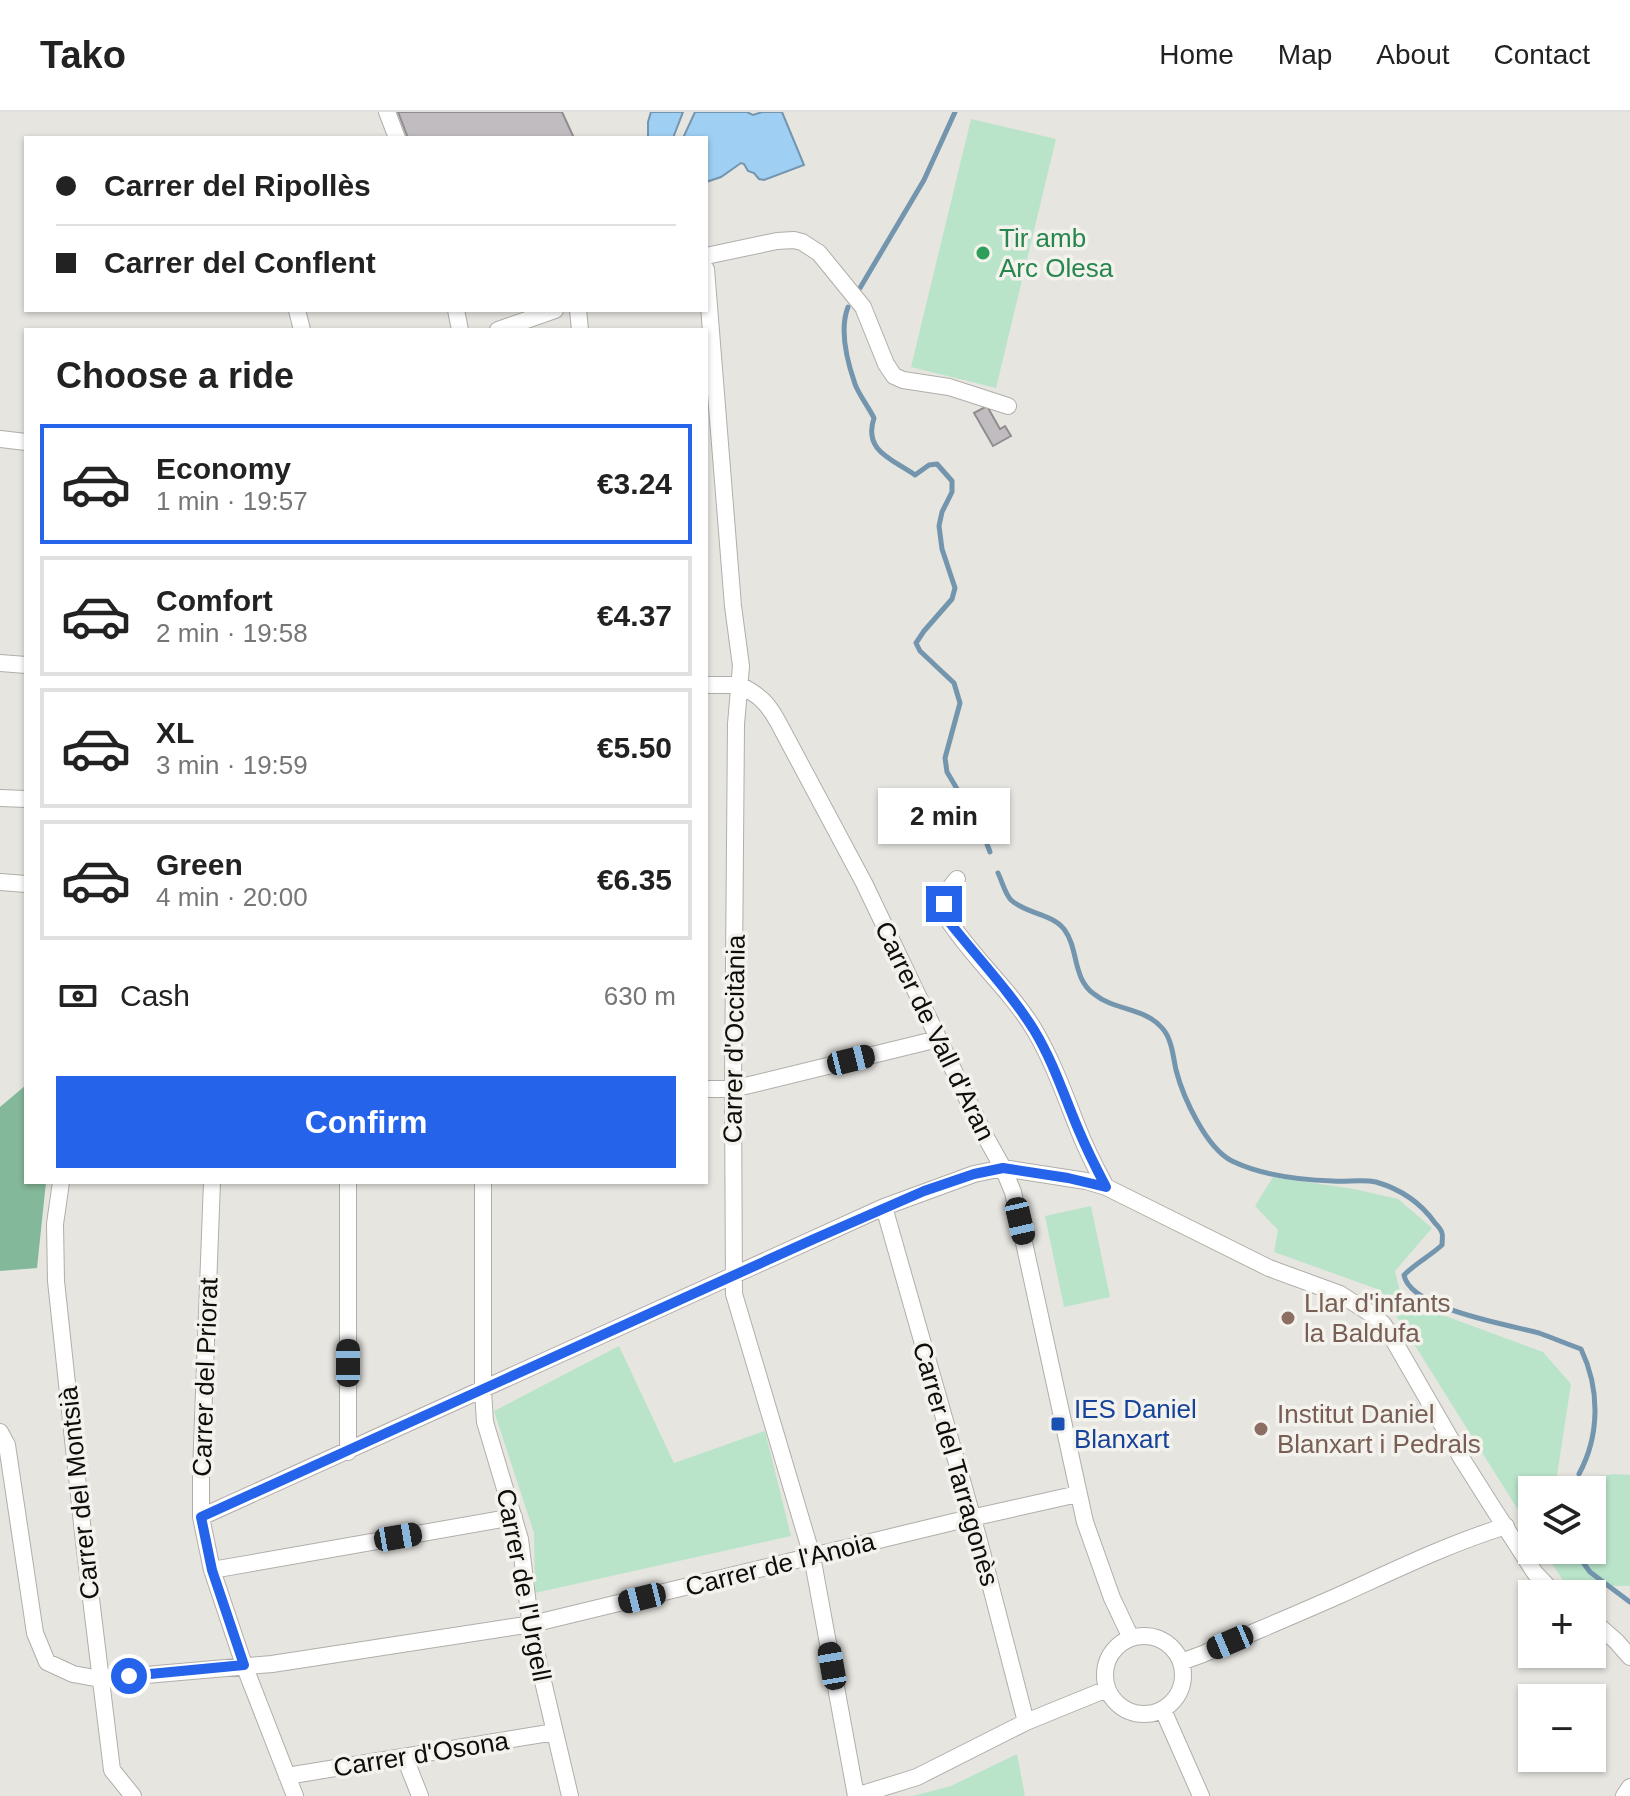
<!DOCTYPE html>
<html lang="en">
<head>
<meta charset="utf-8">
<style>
	body { margin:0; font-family:Helvetica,sans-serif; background:#f6f6f6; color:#222; height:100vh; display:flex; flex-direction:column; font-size:30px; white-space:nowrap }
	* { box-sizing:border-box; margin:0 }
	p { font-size:26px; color:#767676 }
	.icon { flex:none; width:44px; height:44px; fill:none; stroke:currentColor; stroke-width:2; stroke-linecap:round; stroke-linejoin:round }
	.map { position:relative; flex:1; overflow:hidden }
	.panel { position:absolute; left:24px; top:216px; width:684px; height:856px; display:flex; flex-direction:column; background:#fff; border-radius:0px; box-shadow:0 2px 6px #0004 }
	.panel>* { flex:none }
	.top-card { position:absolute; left:24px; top:24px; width:684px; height:176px; border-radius:0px; box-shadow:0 2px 6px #0004; display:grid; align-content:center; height:176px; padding:0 32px; background:#fff }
	.controls { position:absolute; left:1518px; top:1364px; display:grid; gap:16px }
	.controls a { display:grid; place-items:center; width:88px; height:88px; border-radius:0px; background:#fff; box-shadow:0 2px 6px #0004; font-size:40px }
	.end { position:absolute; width:36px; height:36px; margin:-18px; border:10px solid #2563eb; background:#fff; box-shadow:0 0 0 4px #fff }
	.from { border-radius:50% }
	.bubble { position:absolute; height:56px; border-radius:0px; background:#fff; box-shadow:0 2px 6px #0004; font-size:26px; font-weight:700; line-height:56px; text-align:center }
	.car { position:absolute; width:24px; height:48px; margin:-24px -12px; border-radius:10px; box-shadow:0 0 6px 2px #0007; background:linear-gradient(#222 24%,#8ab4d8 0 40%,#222 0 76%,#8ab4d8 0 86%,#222 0) }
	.top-card b { display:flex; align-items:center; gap:28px; height:76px; font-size:30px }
	.top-card b+b { border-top:2px solid #e0e0e0 }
	.top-card i { width:20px; height:20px; background:#222 }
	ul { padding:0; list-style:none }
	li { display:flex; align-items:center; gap:24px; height:120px; margin:0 16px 12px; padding:0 16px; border:4px solid #e0e0e0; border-radius:0px }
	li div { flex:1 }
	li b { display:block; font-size:30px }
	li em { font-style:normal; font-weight:700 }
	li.current { border-color:#2563eb }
	li>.icon { width:72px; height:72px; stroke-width:1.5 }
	h2 { padding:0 32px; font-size:36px; line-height:96px }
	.pay { display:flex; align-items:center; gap:20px; height:88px; padding:0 32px; font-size:30px }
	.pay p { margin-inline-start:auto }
	.action { display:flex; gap:16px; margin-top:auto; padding:16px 32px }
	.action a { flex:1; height:92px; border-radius:0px; background:#2563eb; color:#fff; font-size:32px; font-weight:700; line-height:92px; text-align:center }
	header { display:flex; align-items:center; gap:48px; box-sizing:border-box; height:112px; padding:0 40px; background:#fff; border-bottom:2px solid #e0e0e0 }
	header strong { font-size:38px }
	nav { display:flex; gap:44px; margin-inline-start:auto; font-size:28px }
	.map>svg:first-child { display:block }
	.green { fill:#b9e4ca }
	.forest { fill:#84b89a }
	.water { fill:#9fcff2; stroke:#7395ad; stroke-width:2 }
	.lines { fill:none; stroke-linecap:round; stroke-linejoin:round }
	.stream { stroke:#7395ad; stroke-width:5 }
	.building { fill:#c0bcbf; stroke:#918c8f; stroke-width:2 }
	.minor-casing { stroke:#b1aeaa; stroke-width:18 }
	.minor { stroke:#fff; stroke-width:16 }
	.route { stroke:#2563eb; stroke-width:10 }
	.leisure-dot { fill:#2e9e5b; stroke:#f4f2ed; stroke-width:3 }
	.education-dot { fill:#8d6e63; stroke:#f4f2ed; stroke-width:3 }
	.transit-dot { fill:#1a4fb4; stroke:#f4f2ed; stroke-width:3 }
	.labels { text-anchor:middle; stroke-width:7; stroke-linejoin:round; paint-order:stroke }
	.leisure-label { font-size:26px; fill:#27864d; stroke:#f4f2ed; text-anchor:start }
	.street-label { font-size:26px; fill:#0d0d0b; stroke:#f4f2ed }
	.education-label { font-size:26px; fill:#785e54; stroke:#f4f2ed; text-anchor:start }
	.transit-label { font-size:26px; fill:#164399; stroke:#f4f2ed; text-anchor:start }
</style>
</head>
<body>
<header>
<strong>Tako</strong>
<nav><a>Home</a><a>Map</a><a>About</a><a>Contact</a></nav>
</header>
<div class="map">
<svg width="1630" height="1684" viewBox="0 0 1630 1684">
	<rect width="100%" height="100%" fill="#e7e5e0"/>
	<path class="green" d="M971,7L1056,27L996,276L911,255Z
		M1273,1065L1354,1077L1398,1087L1432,1116L1395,1159L1402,1188L1543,1240L1571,1272L1556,1370L1614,1362L1630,1363V1474L1566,1473L1543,1438H1592V1378H1532V1420L1380,1178L1274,1140L1278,1118L1255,1094Z
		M1091,1094L1110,1185L1064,1195L1045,1104Z
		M619,1234L674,1351L765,1319L791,1424L535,1481L534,1421L494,1299Z
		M1017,1642L1025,1684H913L951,1674Z"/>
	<path class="forest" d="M26,973V1070H46L37,1156L0,1159V995Z"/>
	<path class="water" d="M651,0H683L673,26H648V10Z
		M695,0H747L753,3L762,0H782L804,53L764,68L759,67L754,61L748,59L744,52L741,51L721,65L706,70V26H683Z"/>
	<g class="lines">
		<path class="stream" d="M860,176L924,68L955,0
			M848,195C839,218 847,249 855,272C859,283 868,294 874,306C863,339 892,347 915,363L929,353L937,352L952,369V380L942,400L939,414L942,437L955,476L952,487L924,519L916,531L920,539L954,571L960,591L945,646L947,660L982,719L990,740
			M998,761C1002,769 1005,782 1011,788C1026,802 1051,801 1064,817C1079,837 1072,866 1094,882C1115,899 1145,895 1163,917C1172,928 1173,944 1176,958C1183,985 1206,1036 1232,1049C1261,1063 1301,1068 1333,1069C1347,1070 1363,1067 1376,1070C1400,1077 1421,1091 1435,1111C1438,1114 1441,1117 1442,1121C1443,1122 1442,1131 1442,1133C1430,1144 1416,1151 1404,1163C1410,1197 1510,1213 1539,1221C1553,1226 1567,1232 1581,1237C1600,1277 1600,1323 1579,1362
			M1574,1438L1590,1460L1630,1490"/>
	</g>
	<path class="building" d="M398,0H562L574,26H408Z
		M987,294L1000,317L1005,314L1011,324L993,334L974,301Z"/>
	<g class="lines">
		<defs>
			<path id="minor" d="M387,0L397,26
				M706,144L777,129L794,128L802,130L819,141L863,195L886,252L894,264L903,268L949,275L1008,294
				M706,157L733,494L741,554L736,612L733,977L734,1182L812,1444L856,1684
				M297,198L302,218
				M456,198L460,218
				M578,198L580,218
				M498,218L555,198
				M0,327L26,330
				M0,551L26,553
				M706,573H740
				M740,573C760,584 767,590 778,610L864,771L984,1022L1003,1056L1013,1080L1085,1410L1112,1486L1131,1526
				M0,686L26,687
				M957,767C945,781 943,785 945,803C971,845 1010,877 1035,919C1053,950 1064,981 1077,1014C1085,1035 1095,1055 1106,1075
				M0,770L26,772
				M706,977H733L938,927
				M61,1070L55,1112L56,1169L84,1430L112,1658L133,1684
				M212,1070L201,1360V1405L212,1458L244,1553L295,1684
				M483,1070V1278L485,1310L520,1427L528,1493L534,1531L570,1684
				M884,1095L978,1425L1026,1610
				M0,1320L7,1333L35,1521L47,1550L73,1562L100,1567L272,1552L532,1512L953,1410L1078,1382
				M348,1340V1070
				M201,1405L884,1095L974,1062L1003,1056L1086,1069L1106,1075L1269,1156L1340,1182L1373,1203L1383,1212L1390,1222L1462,1347L1493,1396L1535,1461L1555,1482
				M212,1458L514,1405
				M1592,1508L1616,1529L1630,1545
				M1105 1563a39 39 0 1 1 78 0a39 39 0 1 1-78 0Z
				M1181,1550L1203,1542C1249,1522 1295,1503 1340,1483C1395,1458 1448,1432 1506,1414
				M1163,1598L1201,1684
				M405,1646L420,1684
				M287,1664L555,1620
				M856,1684L917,1665L1026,1610L1107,1577
				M1624,1684L1630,1675"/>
		</defs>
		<use href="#minor" class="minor-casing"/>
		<use href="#minor" class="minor"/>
	</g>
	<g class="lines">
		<path class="route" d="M129,1564L244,1553L212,1458L201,1405L814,1127L924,1079L974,1062L1003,1056L1068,1066L1106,1075C1096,1056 1087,1038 1079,1019C1064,984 1054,951 1034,918C1011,881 977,845 950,811L945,803L944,792"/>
	</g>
	<circle class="leisure-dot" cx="983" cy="141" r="8"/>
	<g class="education-dot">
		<circle cx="1288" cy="1206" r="8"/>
		<circle cx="1261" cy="1317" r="8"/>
	</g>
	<rect class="transit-dot" x="1050" y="1304" width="16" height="16" rx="4"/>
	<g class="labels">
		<g class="leisure-label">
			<text x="999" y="135">Tir amb<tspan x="999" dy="30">Arc Olesa</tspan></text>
		</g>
		<g class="street-label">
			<text transform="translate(935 919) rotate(64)" y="9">Carrer de Vall d'Aran</text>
			<text transform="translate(734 927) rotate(-89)" y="9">Carrer d'Occitània</text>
			<text transform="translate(205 1265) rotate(-88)" y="9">Carrer del Priorat</text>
			<text transform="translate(956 1352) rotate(74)" y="9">Carrer del Tarragonès</text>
			<text transform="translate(79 1381) rotate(-96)" y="9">Carrer del Montsià</text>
			<text transform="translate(780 1452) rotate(-14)" y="9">Carrer de l'Anoia</text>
			<text transform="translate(524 1473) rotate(79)" y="9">Carrer de l'Urgell</text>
			<text transform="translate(421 1642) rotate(-9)" y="9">Carrer d'Osona</text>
		</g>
		<g class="education-label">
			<text x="1304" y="1200">Llar d'infants<tspan x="1304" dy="30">la Baldufa</tspan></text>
			<text x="1277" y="1311">Institut Daniel<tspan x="1277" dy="30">Blanxart i Pedrals</tspan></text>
		</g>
		<g class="transit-label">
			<text x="1074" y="1306">IES Daniel<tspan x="1074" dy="30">Blanxart</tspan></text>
		</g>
	</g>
</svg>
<div class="controls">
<a><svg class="icon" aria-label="layers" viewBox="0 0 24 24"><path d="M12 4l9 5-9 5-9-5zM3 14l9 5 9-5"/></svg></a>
<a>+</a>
<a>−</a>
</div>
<i class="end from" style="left:129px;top:1564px"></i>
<i class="end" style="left:944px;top:792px"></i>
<div class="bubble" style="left:878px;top:676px;width:132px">2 min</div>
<i class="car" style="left:851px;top:948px;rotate:76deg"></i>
<i class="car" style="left:1020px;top:1109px;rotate:167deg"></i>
<i class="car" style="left:348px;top:1251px;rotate:0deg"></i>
<i class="car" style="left:398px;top:1425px;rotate:80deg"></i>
<i class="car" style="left:642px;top:1486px;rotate:256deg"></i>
<i class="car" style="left:1230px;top:1530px;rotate:247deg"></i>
<i class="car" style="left:832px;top:1554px;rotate:350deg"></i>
<div class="top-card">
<b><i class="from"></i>Carrer del Ripollès</b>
<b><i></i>Carrer del Conflent</b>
</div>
<section class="panel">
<h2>Choose a ride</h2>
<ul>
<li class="current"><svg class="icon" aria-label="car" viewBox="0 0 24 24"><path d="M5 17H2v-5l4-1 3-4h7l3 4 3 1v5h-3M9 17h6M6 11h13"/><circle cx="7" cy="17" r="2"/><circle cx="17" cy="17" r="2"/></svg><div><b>Economy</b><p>1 min · 19:57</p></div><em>€3.24</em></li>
<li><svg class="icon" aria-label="car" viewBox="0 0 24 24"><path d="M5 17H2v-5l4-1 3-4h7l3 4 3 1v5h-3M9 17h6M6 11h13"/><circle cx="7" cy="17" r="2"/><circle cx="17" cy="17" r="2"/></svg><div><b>Comfort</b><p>2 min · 19:58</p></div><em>€4.37</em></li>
<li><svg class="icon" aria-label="car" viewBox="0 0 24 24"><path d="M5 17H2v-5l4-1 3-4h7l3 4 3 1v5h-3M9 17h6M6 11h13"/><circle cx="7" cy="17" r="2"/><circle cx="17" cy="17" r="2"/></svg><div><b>XL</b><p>3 min · 19:59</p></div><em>€5.50</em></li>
<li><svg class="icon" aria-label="car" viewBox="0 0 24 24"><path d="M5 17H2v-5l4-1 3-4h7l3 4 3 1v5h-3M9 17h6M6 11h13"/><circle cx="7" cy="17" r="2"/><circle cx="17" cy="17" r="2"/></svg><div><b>Green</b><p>4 min · 20:00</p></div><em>€6.35</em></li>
</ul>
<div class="pay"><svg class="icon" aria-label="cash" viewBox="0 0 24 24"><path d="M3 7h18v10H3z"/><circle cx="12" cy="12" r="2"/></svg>Cash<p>630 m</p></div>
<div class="action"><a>Confirm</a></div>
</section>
</div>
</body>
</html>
